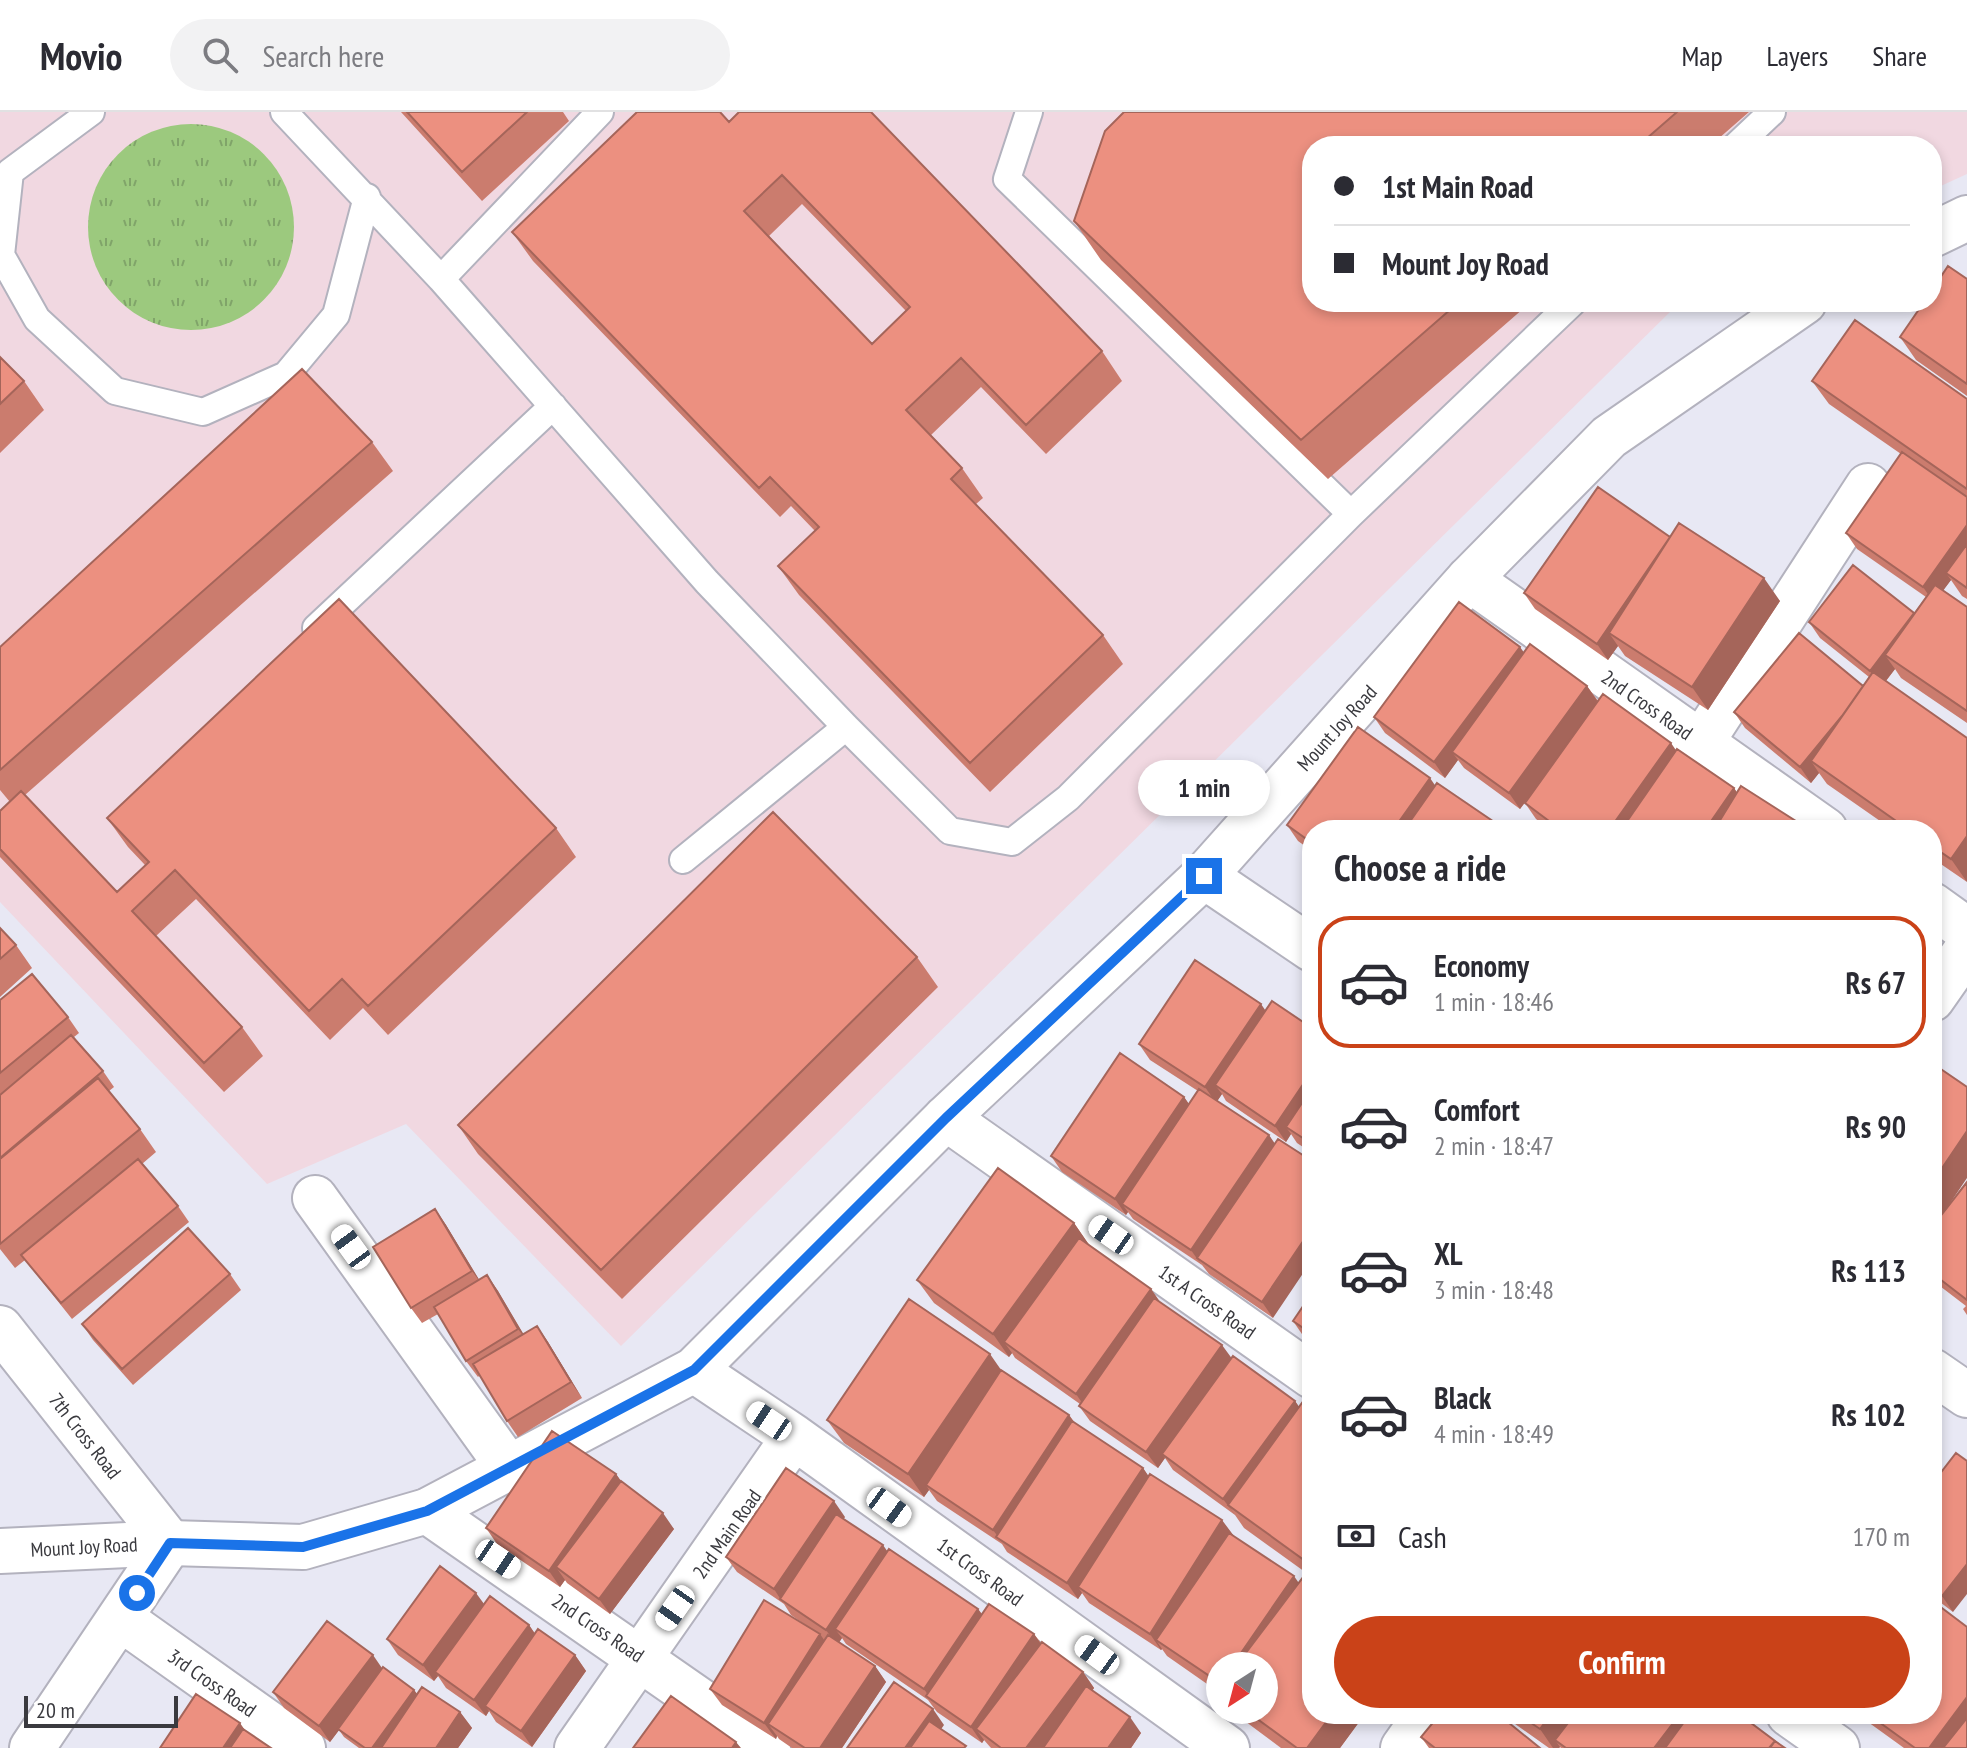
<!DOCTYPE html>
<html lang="en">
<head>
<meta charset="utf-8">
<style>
	body { margin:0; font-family:"PT Sans Narrow",sans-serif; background:#f2f2f3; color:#2b2b33; height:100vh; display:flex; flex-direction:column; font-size:30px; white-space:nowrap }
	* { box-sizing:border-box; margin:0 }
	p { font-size:26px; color:#7c7c81 }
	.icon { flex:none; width:44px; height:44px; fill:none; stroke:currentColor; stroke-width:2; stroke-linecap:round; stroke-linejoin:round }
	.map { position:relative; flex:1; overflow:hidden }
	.sheet { position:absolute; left:1302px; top:708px; width:640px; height:904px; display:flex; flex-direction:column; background:#fff; border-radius:32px; box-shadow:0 4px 12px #0003 }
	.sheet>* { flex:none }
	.guide { position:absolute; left:1302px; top:24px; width:640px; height:176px; border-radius:32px; box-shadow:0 4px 12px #0003; display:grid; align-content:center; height:176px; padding:0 32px; background:#fff }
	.needle { width:52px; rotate:216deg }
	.fabs { position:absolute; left:1206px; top:1540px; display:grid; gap:16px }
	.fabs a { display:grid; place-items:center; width:72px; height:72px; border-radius:50%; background:#fff; box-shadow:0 4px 12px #0003; font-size:40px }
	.scale { position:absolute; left:24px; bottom:20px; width:154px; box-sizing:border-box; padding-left:8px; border:4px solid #3a3a3f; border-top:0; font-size:22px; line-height:28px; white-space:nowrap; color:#3a3a3f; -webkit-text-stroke:6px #fff; paint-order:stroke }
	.end { position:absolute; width:36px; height:36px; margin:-18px; border:10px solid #1a73e8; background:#fff; box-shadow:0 0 0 4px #fff }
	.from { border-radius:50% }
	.bubble { position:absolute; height:56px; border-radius:28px; background:#fff; box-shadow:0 4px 12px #0003; font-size:26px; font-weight:700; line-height:56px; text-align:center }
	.car { position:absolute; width:24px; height:48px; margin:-24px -12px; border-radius:10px; box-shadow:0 0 6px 2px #0007; background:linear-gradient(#fff 24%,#345 0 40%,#fff 0 76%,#345 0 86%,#fff 0) }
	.guide b { display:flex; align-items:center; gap:28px; height:76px; font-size:30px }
	.guide b+b { border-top:2px solid #e1e1e2 }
	.guide i { width:20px; height:20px; background:#2b2b33 }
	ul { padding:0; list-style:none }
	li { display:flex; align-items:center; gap:24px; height:132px; margin:0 16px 12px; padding:0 16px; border:4px solid transparent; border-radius:32px }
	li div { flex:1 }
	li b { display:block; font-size:30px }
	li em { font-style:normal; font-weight:700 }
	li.active { border-color:#ca4218 }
	li>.icon { width:72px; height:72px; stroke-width:1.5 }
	h2 { padding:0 32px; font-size:36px; line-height:96px }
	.pay { display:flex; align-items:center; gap:20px; height:88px; padding:0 32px; font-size:30px }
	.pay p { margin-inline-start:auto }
	.primary-button { display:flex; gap:16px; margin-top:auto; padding:16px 32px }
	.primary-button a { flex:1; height:92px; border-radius:48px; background:#ca4218; color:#fff; font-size:32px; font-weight:700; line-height:92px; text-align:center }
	header { display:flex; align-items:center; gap:48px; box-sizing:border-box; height:112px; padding:0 40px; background:#fff; border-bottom:2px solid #e1e1e2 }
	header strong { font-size:38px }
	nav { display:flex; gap:44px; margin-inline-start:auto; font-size:28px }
	.search { width:560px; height:72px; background:#f2f2f3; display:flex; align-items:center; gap:20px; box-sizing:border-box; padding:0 28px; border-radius:44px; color:#7c7c81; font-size:30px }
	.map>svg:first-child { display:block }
	.education { fill:#f1d8e1 }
	.park { fill:url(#park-tufts) }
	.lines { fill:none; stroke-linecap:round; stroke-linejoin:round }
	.service-casing { stroke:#b3b2be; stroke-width:30 }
	.minor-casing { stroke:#b3b2be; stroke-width:48 }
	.secondary-casing { stroke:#b3b2be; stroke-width:48 }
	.service { stroke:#fff; stroke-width:26 }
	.minor { stroke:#fff; stroke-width:44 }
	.secondary { stroke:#fff; stroke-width:44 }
	.wall { fill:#cb7c6e; fill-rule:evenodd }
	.shaded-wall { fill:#a5655a }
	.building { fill:#ec9080; stroke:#a5655a; stroke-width:2; fill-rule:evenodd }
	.route { stroke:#1a73e8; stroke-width:10 }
	.labels { text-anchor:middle; stroke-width:7; stroke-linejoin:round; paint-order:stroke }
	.street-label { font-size:20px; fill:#3a3a3f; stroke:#fff }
</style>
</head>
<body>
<header>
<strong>Movio</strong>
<div class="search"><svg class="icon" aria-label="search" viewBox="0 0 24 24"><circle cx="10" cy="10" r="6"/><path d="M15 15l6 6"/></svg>Search here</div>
<nav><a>Map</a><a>Layers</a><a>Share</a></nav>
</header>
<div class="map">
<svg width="1967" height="1636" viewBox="0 0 1967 1636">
	<defs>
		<pattern id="park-tufts" width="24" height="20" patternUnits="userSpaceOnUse" patternTransform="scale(2)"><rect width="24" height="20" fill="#9cc97e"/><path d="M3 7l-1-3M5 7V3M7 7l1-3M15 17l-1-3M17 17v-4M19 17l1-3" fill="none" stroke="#80a469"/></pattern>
	</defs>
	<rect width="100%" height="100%" fill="#e8e8f4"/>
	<path class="education" d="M0,0H1967V62L1932,78V34H1312V190H1690L1671,199L621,1234L406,1012L267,1072L0,790Z"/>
	<path class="park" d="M88 115a103 103 0 1 1 206 0a103 103 0 1 1-206 0Z"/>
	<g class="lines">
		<defs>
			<path id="service" d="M91,0L10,60L1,143L37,207L115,279L203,300L286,263L336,203L367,85
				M284,0L441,167L707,470L846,615L950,719L1012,730L1068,686L1351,402L1573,190
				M1029,0L1007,67L1351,402
				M1736,34L1772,0
				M441,167L600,0
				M316,516L553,294
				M683,748L846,615"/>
			<path id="minor" d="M1469,467L1825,718
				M1701,631L1868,374
				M1932,793L1967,818
				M946,1006L1312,1264
				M315,1086L509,1356
				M0,1216L170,1431L32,1636
				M694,1258L794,1325L1227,1636
				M427,1399L768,1636
				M120,1506L303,1636
				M1789,1602L1837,1636
				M577,1636L794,1325"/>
			<path id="secondary" d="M1932,123L1967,106
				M1204,764L1312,837
				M1932,887L1967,837
				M1932,1259L1967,1283
				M0,1439L170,1431L303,1435L427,1399L694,1258L946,1006L1204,764L1469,467L1609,325L1804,190
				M1403,1636L1427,1602"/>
		</defs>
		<use href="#service" class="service-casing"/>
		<use href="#minor" class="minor-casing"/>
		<use href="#secondary" class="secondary-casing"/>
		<use href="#service" class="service"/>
		<use href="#minor" class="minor"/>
		<use href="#secondary" class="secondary"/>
	</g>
	<path class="wall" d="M401,0H563L569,9L482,89Z
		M1124,0H1749L1710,34H1312V190H1531L1328,367L1101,148L1074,109Z
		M729,10L1102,239L1122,269L1046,342L981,275L931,323L962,356L983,386L976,392L1103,523L1123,552L990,680L799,483L778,454L815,419L791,394L780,405L533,149L512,120ZM802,92L906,199L872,232L769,124Z
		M1967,167V284L1916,248L1900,225Z
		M0,245L24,269L44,298L0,341Z
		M1812,269L1967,287V487L1962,484L1951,468L1943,478L1967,495V611L1901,566L1895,557L1886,569L1967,770L1932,746V718H1893L1827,672L1819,661L1811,671L1745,616L1734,600L1863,574L1869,565L1820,526L1809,510L1914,501L1926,485L1857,437L1846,421L1901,342L1829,292Z
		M372,330L393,359L25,683L117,780L145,753L128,735L107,706L556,716L576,745L388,923L363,896L330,928L196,787L156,824L242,915L263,944L224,980L0,745V699L10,690L0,678V535Z
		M1670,425L1780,489L1708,598L1625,544L1618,534L1608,548L1535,497L1524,481Z
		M1524,540L1587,574L1598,589L1676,638L1734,676L1737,681L1810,718H1551L1536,707L1525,691L1533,680L1520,697L1464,656L1458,648L1445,666L1385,621L1374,605Z
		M1435,673L1500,714L1502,718H1312V739L1298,729L1287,713Z
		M0,816L16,833L32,856L0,885Z
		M917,845L938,875L622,1187L478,1042L458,1013Z
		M0,888L68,905L79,921L74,925L103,959L114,975L109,979L140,1017L156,1040L142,1052L178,1094L189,1110L72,1207L25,1148L15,1156L0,1137Z
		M1265,899L1312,916V1041L1297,1031L1291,1022L1286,1030L1226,989L1222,982L1217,989L1273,1206L1209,1162L1202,1153L1133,1107L1128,1100L1126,1103L1062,1060L1051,1044L1184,985L1189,992L1198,979L1150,948L1139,932Z
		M1932,951L1947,1095L1967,1070V1203L1963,1197L1966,1194L1932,1168Z
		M435,1097L446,1113L479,1168L487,1163L498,1179L523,1222L537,1214L548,1230L582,1286L518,1325L507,1309L480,1263L478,1265L466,1249L438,1202L422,1211L411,1196Z
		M1074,1111L1089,1133L1151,1177L1160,1190L1231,1246L1295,1289L1299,1295L1312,1277V1465L1244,1416L1235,1403L1173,1358L1165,1346L1158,1356L1090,1309L1079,1294L1080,1292L1015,1246L1012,1241L1009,1245L934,1191L917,1168Z
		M230,1162L241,1178L133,1273L93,1228L82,1212Z
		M1312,1181V1230L1304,1225L1293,1209Z
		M1001,1258L1069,1303L1075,1311L1143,1356L1148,1364L1233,1423L1365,1602L1340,1636H1281L1234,1601L1232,1598H1264L1220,1554V1581L1167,1544L1162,1537L1161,1538L1089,1491L1082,1481L1078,1487L1007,1440L1002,1432L937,1389L929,1378L924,1385L844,1331L827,1308Z
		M616,1362L621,1369L674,1417L610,1502L567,1471L565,1468L560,1475L497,1432L486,1416Z
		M1932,1372L1953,1500L1932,1484Z
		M845,1405L843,1407L887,1439L978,1497L982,1502L1034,1522L1041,1531L1083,1560L1094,1576L1092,1579L1141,1621L1131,1636H991L984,1628L982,1631L937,1600L928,1588L846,1532L842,1526L839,1530L875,1554L886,1570L842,1636H792L779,1627L777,1624L776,1627L722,1593L710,1577L817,1521L791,1503L784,1492L737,1460L726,1445Z
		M484,1492L529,1513L535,1522L575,1543L586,1559L532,1635L496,1610L489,1599L486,1604L446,1576L438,1564L434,1569L398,1543L387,1527Z
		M382,1556L414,1578L417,1582L460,1600L472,1616L458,1636H359L344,1625L339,1618L330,1630L284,1596L273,1580Z
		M1501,1602H1739L1785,1636H1561L1560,1635L1559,1636H1549Z
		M1850,1602H1932L1967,1636H1904L1868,1610L1865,1605L1861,1610Z
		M1421,1625L1540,1636H1429Z"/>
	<path class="shaded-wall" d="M1967,413V444L1946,461L1951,468L1934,491L1923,475Z
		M1671,426L1609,521L1618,534L1608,548L1597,532Z
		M1764,466L1780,489L1708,598L1692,575Z
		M1915,502L1885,543L1895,557L1881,575L1870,559Z
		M1520,535L1531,550L1452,640L1458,648L1445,666L1434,650Z
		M1587,574L1598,590L1520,697L1509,681Z
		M1866,576L1811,649L1819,661L1811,671L1800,655Z
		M1671,631L1682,647L1631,718H1609Z
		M1430,666L1441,682L1416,718H1393Z
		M1734,676L1745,692L1727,718H1705Z
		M1967,724V770L1951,747Z
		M1261,892L1272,908L1215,973L1222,982L1216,991L1205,975Z
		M1312,959V992L1286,1015L1291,1022L1286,1030L1275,1014Z
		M1184,985L1195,1001L1122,1092L1128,1100L1126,1103L1115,1087Z
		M1967,1019V1066L1932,1118V1071Z
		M1269,1023L1280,1039L1197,1146L1202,1154L1191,1138Z
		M435,1097L446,1113L483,1174L472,1159Z
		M1074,1111L1090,1134L1004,1230L1012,1241L1009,1245L993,1222Z
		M1312,1116V1148L1273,1206L1262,1190Z
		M487,1163L498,1179L530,1233L518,1217Z
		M1151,1177L1162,1193L1087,1298L1076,1282Z
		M537,1214L548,1230L582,1286L571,1270Z
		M1222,1233L1233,1248L1162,1342L1165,1346L1158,1356L1146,1340Z
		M990,1242L1006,1265L926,1373L929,1378L924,1385L908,1362Z
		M1295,1289L1306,1305L1228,1393L1235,1403L1223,1387Z
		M1069,1303L1080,1319L999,1426L993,1418Z
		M1143,1356L1154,1372L1078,1475L1082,1481L1078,1487L1067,1471Z
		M616,1362L627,1378L556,1455L565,1468L560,1475L549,1459Z
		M834,1389L845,1405L786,1491L781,1488L774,1477Z
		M663,1401L674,1417L610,1502L599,1487Z
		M1222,1408L1234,1424L1156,1528L1162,1537L1161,1538L1150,1522Z
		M883,1433L894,1449L835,1517L842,1526L837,1534L826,1518Z
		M1312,1436V1458L1304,1448Z
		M1967,1452V1482L1953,1500L1942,1484Z
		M1294,1464L1305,1480L1254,1554H1232Z
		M476,1481L487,1496L435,1560L438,1564L434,1569L423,1553Z
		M978,1497L989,1513L932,1589L924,1577Z
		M529,1513L540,1529L485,1594L489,1599L486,1604L474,1588Z
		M820,1522L831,1538L768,1612L777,1624L776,1627L764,1611Z
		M1034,1522L1045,1538L976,1617L984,1628L982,1631L971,1615Z
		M373,1543L384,1559L330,1630L319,1614Z
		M575,1543L586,1559L532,1635L521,1619Z
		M875,1554L886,1570L842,1636H820Z
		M1083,1560L1094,1576L1049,1636H1026Z
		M414,1578L420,1586L384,1636H372Z
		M1967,1585V1616L1952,1636H1929Z
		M933,1597L944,1613L928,1636H905Z
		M460,1600L472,1616L458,1636H436Z
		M1332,1602H1365L1340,1636H1307Z
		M1551,1602H1583L1555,1628L1560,1635L1559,1636H1553L1540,1617Z
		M1680,1602H1703L1677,1636H1654Z
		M1856,1602H1863L1865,1605L1861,1610Z
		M1130,1605L1141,1621L1131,1636H1108Z
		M240,1611L251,1627L245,1636H223Z
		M736,1630L741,1636H732Z"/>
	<path class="building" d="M407,0H527L462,60Z
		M637,0H720L729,10L739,0H871L1102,239L1026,313L961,246L906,298L962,356L951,367L1103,523L970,651L778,454L819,415L770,365L759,376L512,120ZM782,63L910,195L872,232L744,99Z
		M1124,0H1677L1638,34H1312V190H1459L1301,328L1074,109L1105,19Z
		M1948,154L1967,167V272L1900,225L1924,190H1932V178Z
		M1855,208L1967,287V377L1812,269Z
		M0,245L24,269L0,292Z
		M302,257L372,330L0,658V535Z
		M1902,340L1967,385V413L1923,475L1846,421Z
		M1598,375L1670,425L1597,532L1524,481Z
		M1679,411L1764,466L1692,575L1609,521Z
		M1967,432V476L1946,461Z
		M1853,453L1914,501L1870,559L1809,510Z
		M1935,473L1967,495V599L1885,543Z
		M339,487L556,716L368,894L342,867L309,899L175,758L132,799L242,915L204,951L0,737V699L21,679L117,780L149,750L107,706Z
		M1459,490L1520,535L1434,650L1374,605Z
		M1799,521L1863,574L1842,604L1800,655L1734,600Z
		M1530,532L1587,574L1509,681L1452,640Z
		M1873,560L1967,626V724L1951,747L1932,734V718H1909L1811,649Z
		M1603,582L1671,631L1609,718H1561L1525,691Z
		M1358,615L1430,666L1393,718H1312V731L1287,713Z
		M1677,637L1734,676L1705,718H1621Z
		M1437,671L1500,714L1497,718H1404Z
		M1741,674L1810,718H1714Z
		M773,700L917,845L601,1158L458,1013Z
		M0,816L16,833L0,847Z
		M1195,848L1261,892L1205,975L1139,932Z
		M32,862L68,905L0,961V888Z
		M1272,889L1312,916V959L1275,1014L1215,973Z
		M71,923L103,959L0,1046V983Z
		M1120,941L1184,985L1115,1087L1051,1044Z
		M1932,951L1967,975V1019L1932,1071Z
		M98,966L140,1017L0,1132V1047Z
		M1312,976V1032L1286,1015Z
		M1199,977L1269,1023L1191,1138L1122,1092Z
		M1278,1027L1312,1049V1116L1262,1190L1197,1146Z
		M138,1047L178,1094L61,1191L21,1143Z
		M998,1056L1074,1111L993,1222L917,1168Z
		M1967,1070V1188L1932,1161V1115Z
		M435,1097L472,1159L411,1196L373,1135Z
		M188,1116L230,1162L122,1257L82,1212Z
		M1079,1126L1151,1177L1076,1282L1004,1230Z
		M487,1163L518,1217L466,1249L434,1195Z
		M1312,1181V1222L1293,1209Z
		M1154,1186L1222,1233L1146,1340L1079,1294Z
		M909,1187L990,1242L908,1362L827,1308Z
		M537,1214L571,1270L507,1309L473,1252Z
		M1233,1244L1295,1289L1223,1387L1162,1342Z
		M1001,1258L1069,1303L993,1418L926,1373Z
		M1312,1277V1436L1304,1448L1228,1393Z
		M1072,1309L1143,1356L1067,1471L996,1425Z
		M552,1319L616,1362L549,1459L486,1416Z
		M1956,1341L1967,1349V1452L1942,1484L1932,1477V1372Z
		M786,1356L834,1389L774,1477L726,1445Z
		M1150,1362L1222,1408L1150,1522L1078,1475Z
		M621,1369L663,1401L599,1487L556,1455Z
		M836,1402L883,1433L826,1518L780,1487Z
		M1229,1421L1294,1464L1232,1554H1220V1571L1156,1528Z
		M889,1437L978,1497L924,1577L835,1517Z
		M440,1454L476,1481L423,1553L387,1527Z
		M1304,1464L1312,1470V1602H1332L1307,1636H1297L1245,1598H1264V1554H1236Z
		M490,1484L529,1513L474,1588L435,1560Z
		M764,1488L820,1522L764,1611L710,1577Z
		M1934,1490L1967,1515V1585L1929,1636H1915L1868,1602H1932V1492Z
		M989,1492L1034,1522L971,1615L926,1584Z
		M327,1509L373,1543L319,1614L273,1580Z
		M538,1517L575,1543L521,1619L485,1594Z
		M828,1523L875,1554L820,1636H805L768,1612Z
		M1042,1530L1083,1560L1026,1636H1001L976,1617Z
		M383,1555L414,1578L372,1636H365L338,1617Z
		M894,1570L933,1597L905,1636H847Z
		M1086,1574L1130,1605L1108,1636H1043Z
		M422,1575L460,1600L436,1636H381Z
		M196,1582L240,1611L223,1636H160Z
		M671,1584L736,1630L732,1636H633Z
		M1440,1602H1498L1540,1636H1435L1421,1625Z
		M1518,1602H1551L1540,1617Z
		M1575,1602H1680L1654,1636H1566L1555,1628Z
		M1690,1602H1739L1775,1629L1769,1636H1665Z
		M1967,1606V1636H1943Z
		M929,1609L966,1634L964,1636H910Z
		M243,1617L271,1636H230Z
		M1775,1629L1785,1636H1770Z"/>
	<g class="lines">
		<path class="route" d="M137,1481L170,1431L303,1435L427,1399L694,1258L946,1006L1204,764"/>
	</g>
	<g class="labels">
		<g class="street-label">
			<text transform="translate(1647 593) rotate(35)" y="7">2nd Cross Road</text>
			<text transform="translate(1337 616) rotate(-48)" y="7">Mount Joy Road</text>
			<text transform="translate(1207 1190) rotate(35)" y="7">1st A Cross Road</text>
			<text transform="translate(85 1324) rotate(52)" y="7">7th Cross Road</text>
			<text transform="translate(727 1422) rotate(-55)" y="7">2nd Main Road</text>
			<text transform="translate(84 1435) rotate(-3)" y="7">Mount Joy Road</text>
			<text transform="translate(980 1460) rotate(36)" y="7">1st Cross Road</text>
			<text transform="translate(598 1516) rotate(34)" y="7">2nd Cross Road</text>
			<text transform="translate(212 1571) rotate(35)" y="7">3rd Cross Road</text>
		</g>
	</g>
</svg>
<div class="fabs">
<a><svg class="needle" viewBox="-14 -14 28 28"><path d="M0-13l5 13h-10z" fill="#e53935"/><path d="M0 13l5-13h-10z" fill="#7c7c81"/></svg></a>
</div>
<div class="scale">20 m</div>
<i class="end from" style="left:137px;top:1481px"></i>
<i class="end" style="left:1204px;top:764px"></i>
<div class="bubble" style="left:1138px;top:648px;width:132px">1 min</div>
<i class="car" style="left:1111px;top:1123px;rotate:305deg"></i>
<i class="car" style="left:351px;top:1135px;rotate:324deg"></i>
<i class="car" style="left:769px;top:1309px;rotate:304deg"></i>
<i class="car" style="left:889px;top:1395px;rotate:126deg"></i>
<i class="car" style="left:498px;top:1447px;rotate:124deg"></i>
<i class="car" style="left:675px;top:1496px;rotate:215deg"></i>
<i class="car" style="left:1097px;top:1543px;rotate:306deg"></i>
<div class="guide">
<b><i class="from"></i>1st Main Road</b>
<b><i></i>Mount Joy Road</b>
</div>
<section class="sheet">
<h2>Choose a ride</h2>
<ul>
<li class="active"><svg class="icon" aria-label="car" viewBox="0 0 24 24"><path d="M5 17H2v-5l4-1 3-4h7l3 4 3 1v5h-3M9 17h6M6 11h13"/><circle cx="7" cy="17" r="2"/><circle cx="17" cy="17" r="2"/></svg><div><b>Economy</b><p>1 min · 18:46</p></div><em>Rs 67</em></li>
<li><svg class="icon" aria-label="car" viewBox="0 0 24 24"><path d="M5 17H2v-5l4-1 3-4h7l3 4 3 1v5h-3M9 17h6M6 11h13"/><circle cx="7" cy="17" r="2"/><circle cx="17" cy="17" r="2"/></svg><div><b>Comfort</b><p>2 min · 18:47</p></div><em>Rs 90</em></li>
<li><svg class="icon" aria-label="car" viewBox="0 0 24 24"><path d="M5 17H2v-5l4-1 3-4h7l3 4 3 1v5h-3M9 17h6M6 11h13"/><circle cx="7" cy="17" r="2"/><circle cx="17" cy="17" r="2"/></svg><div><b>XL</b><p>3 min · 18:48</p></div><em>Rs 113</em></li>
<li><svg class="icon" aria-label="car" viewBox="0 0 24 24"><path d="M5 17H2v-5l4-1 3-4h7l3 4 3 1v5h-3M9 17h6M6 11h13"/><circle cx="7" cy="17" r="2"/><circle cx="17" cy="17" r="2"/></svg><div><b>Black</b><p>4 min · 18:49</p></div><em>Rs 102</em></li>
</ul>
<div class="pay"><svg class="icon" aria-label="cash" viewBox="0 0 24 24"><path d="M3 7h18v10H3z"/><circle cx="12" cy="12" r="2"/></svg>Cash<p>170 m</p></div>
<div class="primary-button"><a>Confirm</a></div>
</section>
</div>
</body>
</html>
